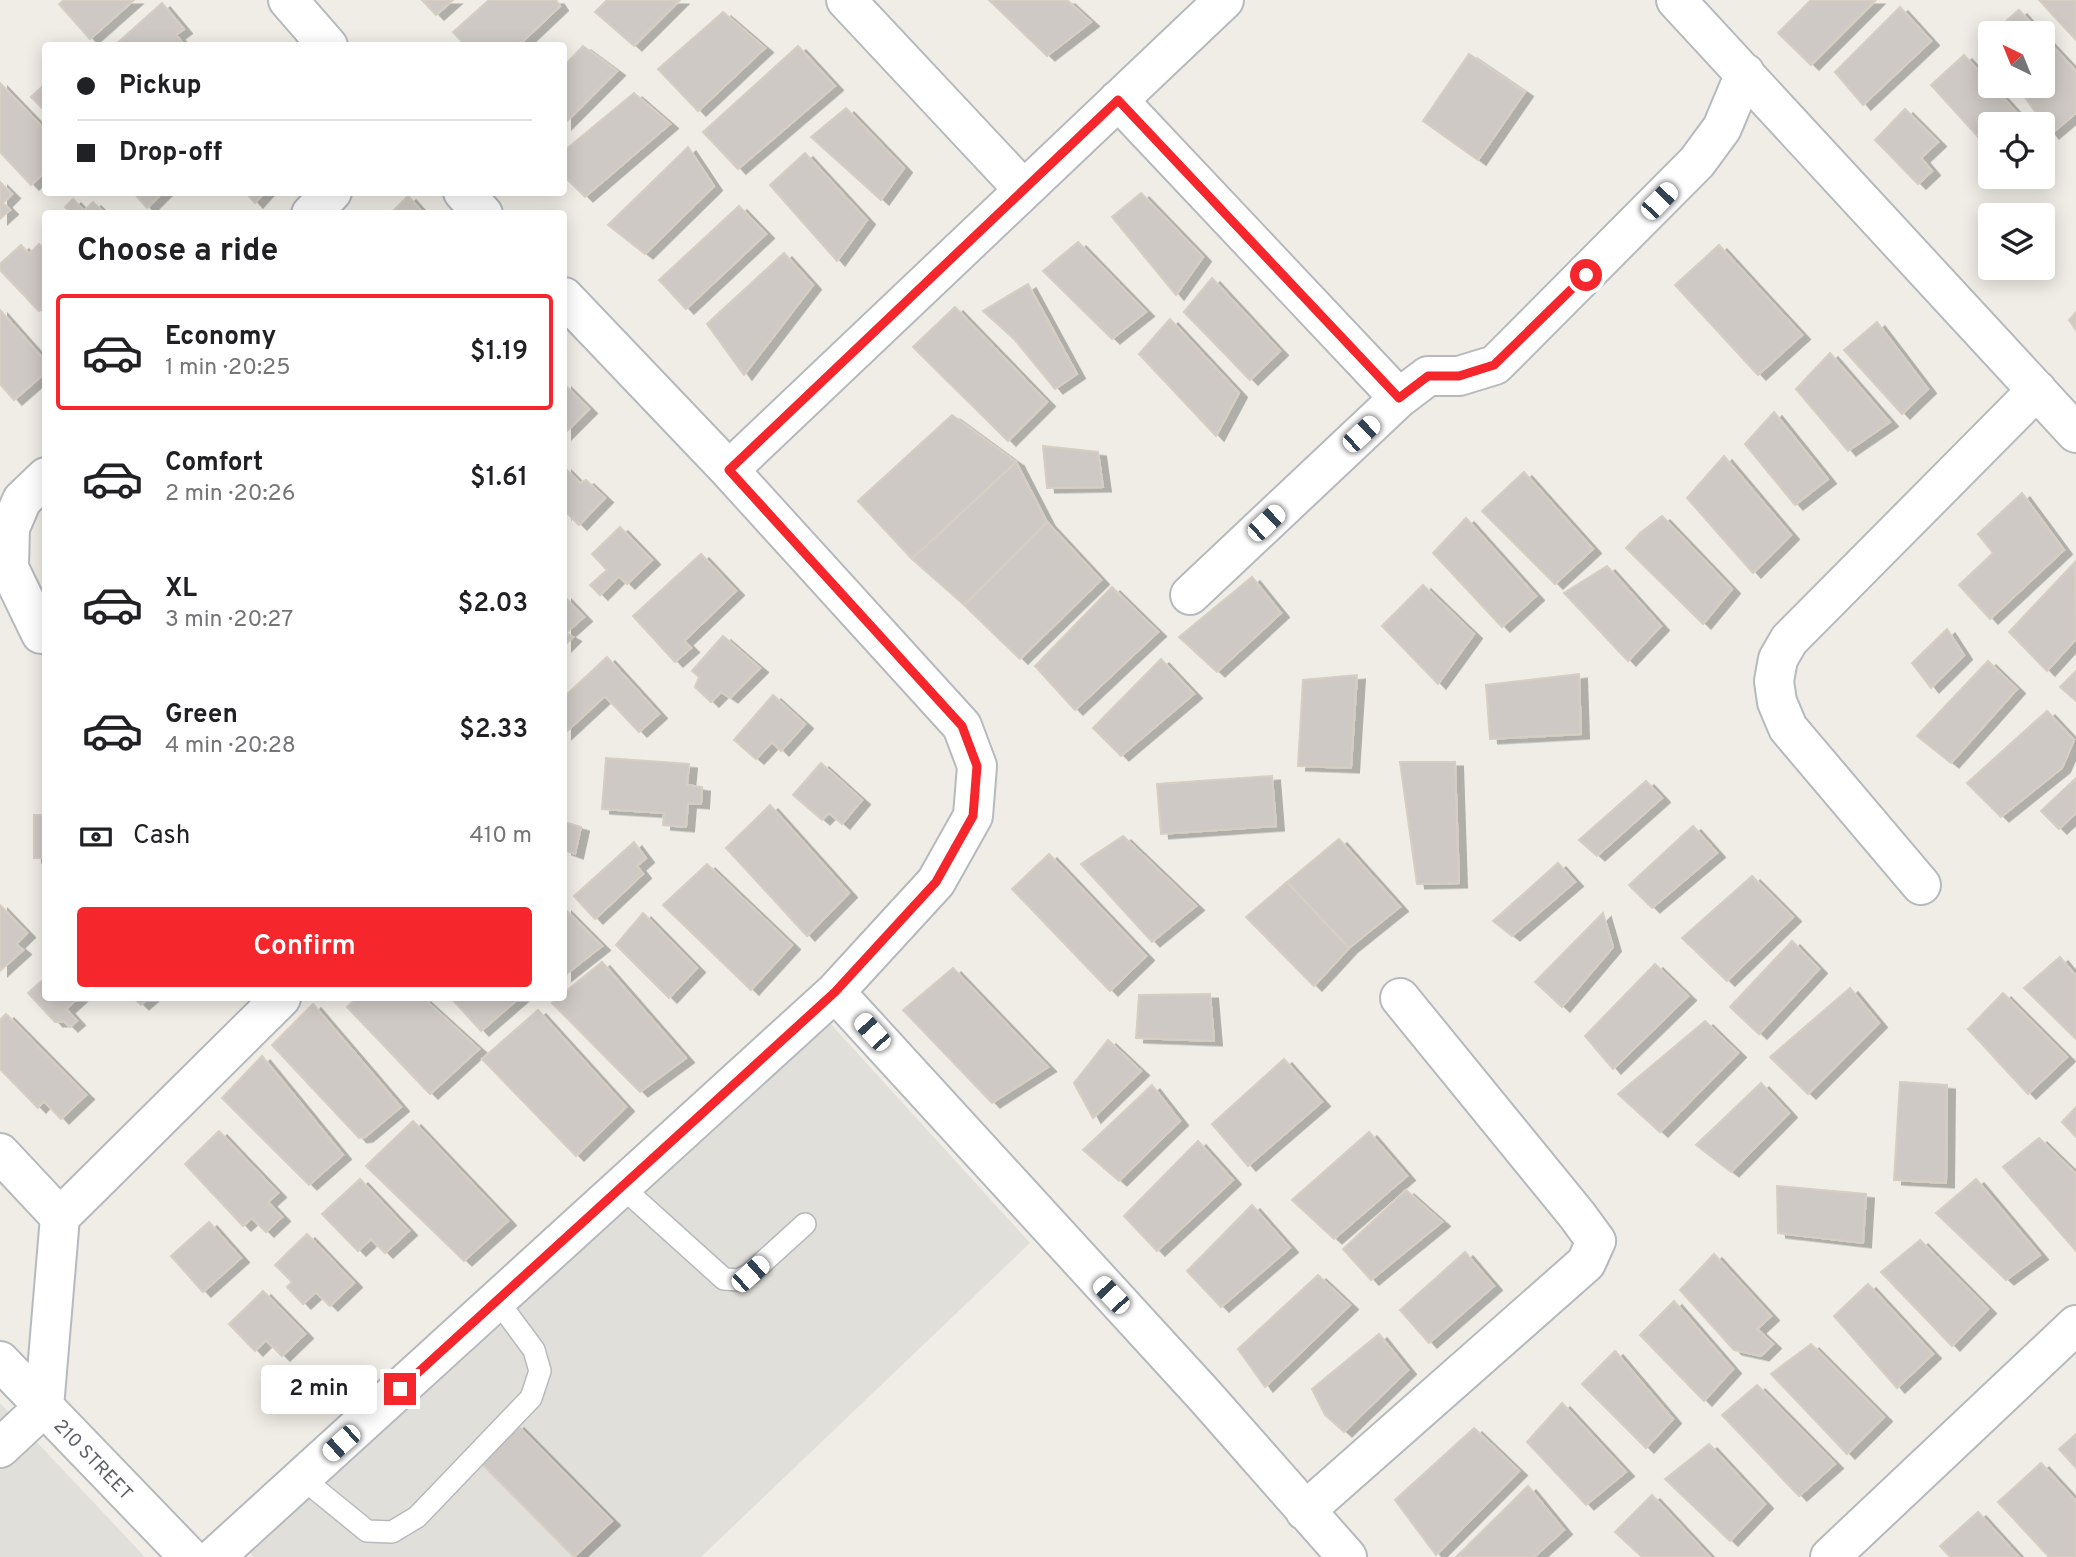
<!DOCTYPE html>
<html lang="en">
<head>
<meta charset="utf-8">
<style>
	body { margin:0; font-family:Overpass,sans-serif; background:#f6f6f6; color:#202124; height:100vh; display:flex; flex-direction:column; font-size:26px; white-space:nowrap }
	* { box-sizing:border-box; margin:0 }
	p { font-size:23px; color:#757577 }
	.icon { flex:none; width:38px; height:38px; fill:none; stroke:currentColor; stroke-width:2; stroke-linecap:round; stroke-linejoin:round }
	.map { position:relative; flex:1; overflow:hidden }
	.drawer { position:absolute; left:42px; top:210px; width:525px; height:791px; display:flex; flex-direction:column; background:#fff; border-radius:7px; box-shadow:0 4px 18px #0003 }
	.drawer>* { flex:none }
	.top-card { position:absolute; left:42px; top:42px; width:525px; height:154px; border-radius:7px; box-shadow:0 4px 18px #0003; display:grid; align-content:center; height:154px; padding:0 35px; background:#fff }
	.needle { width:46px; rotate:317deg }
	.controls { position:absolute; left:1978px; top:21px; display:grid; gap:14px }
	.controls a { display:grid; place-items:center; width:77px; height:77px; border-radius:7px; background:#fff; box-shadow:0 4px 18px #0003; font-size:35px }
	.end { position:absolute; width:32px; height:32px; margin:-16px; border:9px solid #f5272c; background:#fff; box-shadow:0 0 0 4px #fff }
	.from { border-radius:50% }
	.bubble { position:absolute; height:49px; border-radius:7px; background:#fff; box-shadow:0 4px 18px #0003; font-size:23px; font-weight:600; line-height:49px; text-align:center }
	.car { position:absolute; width:21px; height:42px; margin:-21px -10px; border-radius:9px; box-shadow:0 0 5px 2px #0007; background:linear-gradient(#fff 24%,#345 0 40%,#fff 0 76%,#345 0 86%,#fff 0) }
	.top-card b { display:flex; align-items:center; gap:24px; height:66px; font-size:26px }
	.top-card b+b { border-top:2px solid #e0e0e0 }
	.top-card i { width:18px; height:18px; background:#202124 }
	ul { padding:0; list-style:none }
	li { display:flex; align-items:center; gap:21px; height:116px; margin:0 14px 10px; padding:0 21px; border:4px solid transparent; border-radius:7px }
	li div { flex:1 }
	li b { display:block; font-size:26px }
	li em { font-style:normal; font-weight:600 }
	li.active { border-color:#f5272c }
	li>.icon { width:63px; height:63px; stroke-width:1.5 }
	h2 { padding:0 35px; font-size:32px; line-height:84px }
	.pay { display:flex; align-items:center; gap:18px; height:77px; padding:0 35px; font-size:26px }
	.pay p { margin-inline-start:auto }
	.cta { display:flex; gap:14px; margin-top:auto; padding:14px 35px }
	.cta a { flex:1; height:80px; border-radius:7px; background:#f5272c; color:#fff; font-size:28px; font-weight:600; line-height:80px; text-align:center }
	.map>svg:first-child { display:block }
	.industrial { fill:#e1dfda }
	.building { fill:#cec9c4; stroke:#d6cec3; stroke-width:2; filter:url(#shadow) }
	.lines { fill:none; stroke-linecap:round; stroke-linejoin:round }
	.lane-casing { stroke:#b6b9bd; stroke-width:24 }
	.street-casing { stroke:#b6b9bd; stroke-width:42 }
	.lane { stroke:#fff; stroke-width:21 }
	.street { stroke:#fff; stroke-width:38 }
	.route { stroke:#f5272c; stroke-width:9 }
	.labels { text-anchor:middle; stroke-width:5; stroke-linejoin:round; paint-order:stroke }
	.street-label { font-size:19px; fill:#5d6267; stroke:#fff }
</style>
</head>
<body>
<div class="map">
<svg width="2076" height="1557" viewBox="0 0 2076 1557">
	<defs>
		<filter id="shadow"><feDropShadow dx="8" dy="4.5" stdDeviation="0" flood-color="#0004"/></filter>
	</defs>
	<rect width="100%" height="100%" fill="#f0ede6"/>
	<path class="industrial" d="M829,1022L1030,1243L701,1557H253L248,1551Z
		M0,1403L145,1557H0Z"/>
	<path class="building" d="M64,0H134L90,39L59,4Z
		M422,0H453L436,15Z
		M489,0H556L560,6L518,46H466L453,32Z
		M607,0H680L634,46L595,12Z
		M989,0H1067L1091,22L1047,56Z
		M1811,0H1876L1811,65L1778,33Z
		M2039,0H2076V40Z
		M162,3L184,29L176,35L185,46H114Z
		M1900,7L1931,41L1863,105L1835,72Z
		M2019,10L2040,33H1992Z
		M723,12L765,48L698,111L658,69Z
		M2042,35L2076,71V113L2051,134L2017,86H2042Z
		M583,46L617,71L564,124V66Z
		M798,46L835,86L738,169L703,132Z
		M1469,54L1525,92L1478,160L1423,121Z
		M1964,55L2027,124H1990V150L1931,85Z
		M0,83L46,131V171L31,185L0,152Z
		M46,83V112L31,97Z
		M634,93L670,124L585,197L564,176V151Z
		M846,108L904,168L881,200L811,137Z
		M1905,109L1938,142L1921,158L1932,171L1918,184L1875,140Z
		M688,147L714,186L645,254L608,225Z
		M805,153L867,220L837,261L770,185Z
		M0,182L12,194L3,203L10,210L0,219Z
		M133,192H163L147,208Z
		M245,192H265L255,203Z
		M1141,193L1203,257L1176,295L1112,217Z
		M408,196L424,214H390Z
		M73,199L84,211L93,202L105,214H72L65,207Z
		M739,206L766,234L686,309L659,280Z
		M1078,242L1146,312L1112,339L1043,271Z
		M39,244L46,251V305L39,311L0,270V264L21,245L29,254Z
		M1719,245L1802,335L1758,375L1675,285Z
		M784,253L813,285L744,375L707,324Z
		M1212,278L1280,351L1250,380L1184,312Z
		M1028,284L1077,374L1055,389L1015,340L983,311Z
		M955,307L1047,402L1008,441L913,347Z
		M0,310L46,362V372L14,400L0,384Z
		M2076,312V330L2069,320Z
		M1170,319L1239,393L1216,436L1139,354Z
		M1877,322L1928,389L1902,414L1844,350Z
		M1830,353L1890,422L1848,451L1796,389Z
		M564,384L589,409L564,434Z
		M1774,412L1828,479L1795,505L1745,444Z
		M952,415L1016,462L912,559L858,501Z
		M1043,446L1098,452L1103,487L1047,488Z
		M1724,456L1791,535L1753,573L1687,498Z
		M1016,462L1047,522L964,605L912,559Z
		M564,467L580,483L586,480L605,498L579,525L566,512L564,514Z
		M1524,472L1593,549L1555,584L1482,511Z
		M2022,493L2064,550L1990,619L1959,585L1993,553L1978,534Z
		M1662,516L1732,589L1703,624L1626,548L1640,533Z
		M1466,518L1536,596L1502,627L1433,553Z
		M1047,522L1101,580L1020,659L964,605Z
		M620,527L652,560L627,584L619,576L600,595L590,585L607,570L592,554Z
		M701,554L736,591L684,641L691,648L675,662L633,616Z
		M2075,562L2076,639L2047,671L2009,632Z
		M1607,566L1661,626L1628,661L1564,593Z
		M1252,577L1281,613L1217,672L1179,637Z
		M1423,585L1474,634L1438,684L1382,626Z
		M1112,587L1158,632L1075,710L1035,666Z
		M564,596L584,617L566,633L573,637L564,646Z
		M1947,629L1964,655L1931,688L1912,663Z
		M723,636L760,668L730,698L721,692L711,702L695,687L699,677L692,671Z
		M607,657L659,714L639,732L605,696L564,734V697Z
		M1161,659L1194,694L1121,756L1093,728Z
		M1988,661L2017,689L1951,763L1917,736Z
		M2076,671V701L2060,687Z
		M1579,674L1581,734L1490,739L1486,685Z
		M1357,675L1351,768L1298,766L1303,680Z
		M773,695L805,724L781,751L772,742L756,759L734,740Z
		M2047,711L2074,740L2062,768L2001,817L1967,783Z
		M606,758L689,764L687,785L702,787L701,804L688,803L686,827L663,825L664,813L602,809Z
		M1400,762H1455L1459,883L1417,884Z
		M821,763L862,800L842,824L829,813L822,820L793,795Z
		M1272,776L1276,826L1161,834L1157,784Z
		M2076,778V813L2059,829L2041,811Z
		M1646,781L1662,798L1597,856L1579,840Z
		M770,805L849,893L807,936L726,848Z
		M34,815H46V880H43V858H34Z
		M564,822L581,827L575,854L564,850Z
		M1693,826L1717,853L1652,908L1629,885Z
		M1123,836L1196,906L1152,942L1081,864Z
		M1339,839L1400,907L1349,948L1287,882Z
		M634,842L646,858L637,866L643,874L595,919L574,896Z
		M1049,854L1146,956L1110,991L1012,889Z
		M1558,863L1575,882L1512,936L1493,921Z
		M707,864L792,945L751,990L663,905Z
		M1752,876L1793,917L1727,981L1682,938Z
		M1287,882L1349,948L1314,986L1246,917Z
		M0,905L27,933L16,944L23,950L0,971Z
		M564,908L602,946L564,976Z
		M643,913L697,968L669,998L616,945Z
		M1603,913L1613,947L1562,1007L1535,982Z
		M1792,941L1819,969L1759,1034L1730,1007Z
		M2060,957L2076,976V1039L2024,988Z
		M602,962L686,1058L640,1092L552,1003L558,998H564V993Z
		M1655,964L1688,996L1613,1069L1585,1036Z
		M953,968L1048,1067L992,1103L903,1010Z
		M46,977V998H78L66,1009L77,1021L70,1027L65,1022H55L28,993Z
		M1850,988L1879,1023L1808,1094L1770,1057Z
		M2003,993L2067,1057L2028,1094L1968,1029Z
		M1210,994L1214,1041L1136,1038L1139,995Z
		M134,998H149L141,1005Z
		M357,998H423L479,1049L430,1094L347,1007Z
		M451,998H519L481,1031Z
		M313,1004L401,1107L365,1137L359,1138L272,1045Z
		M538,1010L626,1107L576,1156L482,1059Z
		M6,1014L86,1095L61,1119L44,1101L38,1108L0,1069V1020Z
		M1705,1021L1738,1053L1660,1132L1618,1094Z
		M1108,1040L1141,1071L1093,1118L1074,1083Z
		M262,1056L343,1155L309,1185L222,1098Z
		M1284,1059L1322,1102L1248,1166L1212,1124Z
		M1900,1082L1947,1085L1946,1183L1894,1180Z
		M1761,1083L1789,1113L1731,1172L1696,1145Z
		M1152,1085L1180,1121L1119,1181L1083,1150Z
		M2076,1107V1137L2062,1122Z
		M413,1121L508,1221L464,1261L366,1166Z
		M219,1131L278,1193L268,1202L282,1217L266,1232L252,1218L243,1226L185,1164Z
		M1369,1132L1407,1176L1334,1239L1292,1200Z
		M2039,1138L2076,1174V1251L2003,1167Z
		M1198,1141L1233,1180L1157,1251L1124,1216Z
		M360,1179L409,1231L385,1253L371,1239L358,1251L322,1214Z
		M1976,1179L2040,1255L2006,1280L1936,1213Z
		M1777,1186L1866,1194L1863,1243L1778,1233Z
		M1406,1190L1442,1222L1371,1280L1343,1249Z
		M1252,1205L1290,1248L1221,1307L1187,1271Z
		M209,1222L241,1258L203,1292L171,1256Z
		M307,1234L354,1283L330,1306L316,1292L303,1304L287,1287L292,1282L275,1265Z
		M1920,1240L1988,1309L1952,1346L1881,1272Z
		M1465,1252L1494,1286L1429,1343L1400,1310Z
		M1714,1254L1771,1316L1757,1329L1773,1344L1761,1356L1734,1350L1680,1290Z
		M1318,1275L1350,1305L1265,1387L1238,1349Z
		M1868,1284L1933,1354L1897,1388L1834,1316Z
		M263,1291L305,1334L282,1356L266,1340L255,1351L229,1324Z
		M1674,1301L1733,1369L1704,1401L1640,1335Z
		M1379,1334L1408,1370L1344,1432L1325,1415L1312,1389Z
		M1811,1344L1884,1417L1847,1454L1771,1374Z
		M1615,1351L1673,1419L1646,1448L1582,1384Z
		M1757,1385L1835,1464L1799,1496L1722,1415Z
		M1562,1403L1626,1472L1586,1505L1527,1442Z
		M516,1424L612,1521L574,1557L479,1461Z
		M1474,1428L1519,1471L1436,1555L1395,1500Z
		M2076,1434V1468L2059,1449Z
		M1709,1444L1765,1504L1730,1541L1665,1479Z
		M2041,1463L2076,1501V1557H2049L1998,1502Z
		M1528,1486L1564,1530L1534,1557H1456Z
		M1652,1495L1710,1557H1642L1615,1532Z
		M1978,1512L2019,1557H1950L1940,1546Z"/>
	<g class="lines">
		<defs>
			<path id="lane" d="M622,1187L724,1279L739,1280L750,1274L805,1224
				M302,1478L367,1531L392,1532L417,1517L531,1398L540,1371L534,1350L497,1300"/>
			<path id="street" d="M288,0L328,46
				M846,0L1023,189
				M1676,0L2076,433
				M1118,100L1399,398
				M463,192L483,214
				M311,214L332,192
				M564,297L729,470
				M1190,595L1399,398L1428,376H1459L1495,365L1512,348L1697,162L1722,128L1745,73
				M41,634L9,568L10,528L22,500L46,477
				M1921,885L1788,728L1777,702L1774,681L1778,659L1789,640L2037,390
				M835,992L1205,1396L1347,1557
				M0,1153L60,1217L44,1407L0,1448
				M60,1217L281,998
				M0,1361L189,1557
				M1305,1511L1586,1263L1596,1241L1577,1215L1400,998
				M215,1557L835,992L936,882L973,816L977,766L962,726L729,470L1224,0
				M1830,1557L2076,1325"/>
		</defs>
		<use href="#lane" class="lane-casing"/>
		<use href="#street" class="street-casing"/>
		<use href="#lane" class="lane"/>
		<use href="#street" class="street"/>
	</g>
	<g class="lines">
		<path class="route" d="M400,1389L835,992L936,882L973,816L977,766L962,726L729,470L1118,100L1399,398L1428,376H1459L1494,365L1586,275"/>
	</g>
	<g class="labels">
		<g class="street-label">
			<text transform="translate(94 1459) rotate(46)" y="7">210 STREET</text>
		</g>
	</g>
</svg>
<div class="controls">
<a><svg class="needle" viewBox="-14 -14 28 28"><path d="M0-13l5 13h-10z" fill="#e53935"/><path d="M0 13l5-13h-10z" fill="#757577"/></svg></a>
<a><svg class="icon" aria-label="locate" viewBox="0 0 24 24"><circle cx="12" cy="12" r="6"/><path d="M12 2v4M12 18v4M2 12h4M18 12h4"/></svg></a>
<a><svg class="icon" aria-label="layers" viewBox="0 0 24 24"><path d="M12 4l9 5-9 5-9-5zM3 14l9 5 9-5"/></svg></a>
</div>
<i class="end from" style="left:1586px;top:275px"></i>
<i class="end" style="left:400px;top:1389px"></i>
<div class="bubble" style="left:261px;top:1365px;width:116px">2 min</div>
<i class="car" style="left:1659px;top:201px;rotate:44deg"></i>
<i class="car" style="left:1361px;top:434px;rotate:47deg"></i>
<i class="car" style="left:1266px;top:523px;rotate:47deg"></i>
<i class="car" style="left:872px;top:1032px;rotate:318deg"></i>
<i class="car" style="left:750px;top:1274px;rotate:48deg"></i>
<i class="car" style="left:1111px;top:1295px;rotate:317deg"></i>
<i class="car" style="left:341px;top:1443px;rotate:228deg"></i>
<div class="top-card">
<b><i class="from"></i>Pickup</b>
<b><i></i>Drop-off</b>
</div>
<section class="drawer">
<h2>Choose a ride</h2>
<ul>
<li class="active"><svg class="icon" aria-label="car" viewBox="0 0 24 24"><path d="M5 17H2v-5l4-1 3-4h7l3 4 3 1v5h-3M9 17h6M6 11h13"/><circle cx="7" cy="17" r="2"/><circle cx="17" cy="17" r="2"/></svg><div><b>Economy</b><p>1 min · 20:25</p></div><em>$1.19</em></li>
<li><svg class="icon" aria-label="car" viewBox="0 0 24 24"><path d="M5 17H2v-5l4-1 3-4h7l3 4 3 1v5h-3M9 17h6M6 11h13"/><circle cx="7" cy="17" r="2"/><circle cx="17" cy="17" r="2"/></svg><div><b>Comfort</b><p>2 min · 20:26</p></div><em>$1.61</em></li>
<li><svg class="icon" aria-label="car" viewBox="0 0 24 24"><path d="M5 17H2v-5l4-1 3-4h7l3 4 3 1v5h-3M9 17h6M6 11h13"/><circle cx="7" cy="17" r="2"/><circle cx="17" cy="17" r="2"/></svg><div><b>XL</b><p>3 min · 20:27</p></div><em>$2.03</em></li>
<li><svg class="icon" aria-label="car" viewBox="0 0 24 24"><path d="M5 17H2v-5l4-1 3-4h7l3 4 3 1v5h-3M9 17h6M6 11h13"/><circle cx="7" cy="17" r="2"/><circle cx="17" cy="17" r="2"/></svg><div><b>Green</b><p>4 min · 20:28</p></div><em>$2.33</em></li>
</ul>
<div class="pay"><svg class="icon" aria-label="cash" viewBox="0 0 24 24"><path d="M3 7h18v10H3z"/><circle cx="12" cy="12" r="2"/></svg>Cash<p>410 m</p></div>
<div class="cta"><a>Confirm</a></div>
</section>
</div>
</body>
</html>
